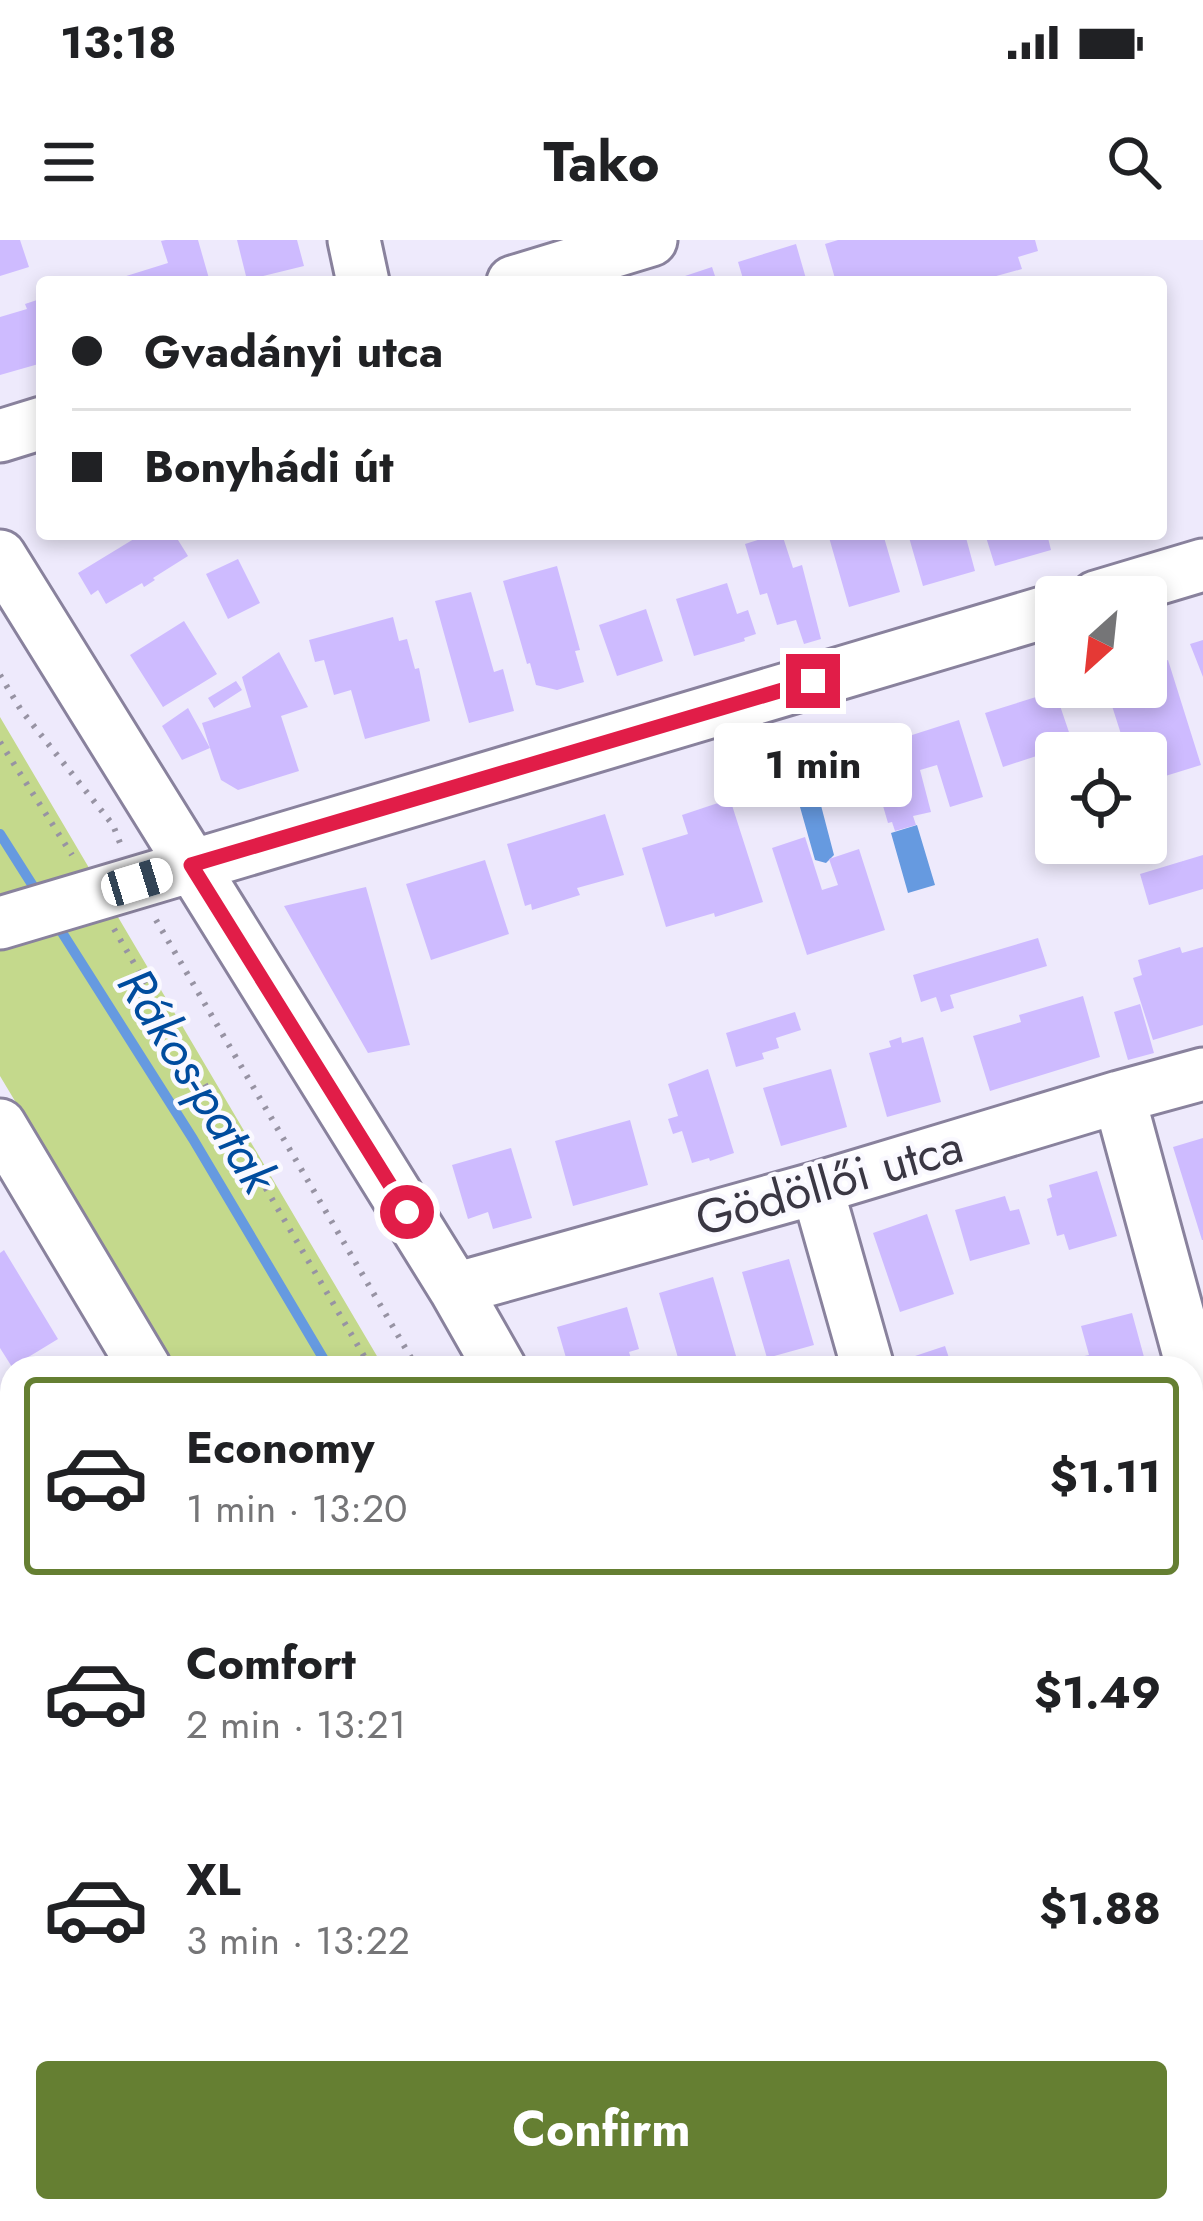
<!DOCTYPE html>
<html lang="en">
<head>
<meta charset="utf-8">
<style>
	body { margin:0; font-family:Jost,sans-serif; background:#f6f6f6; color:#202124; height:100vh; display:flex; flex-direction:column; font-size:45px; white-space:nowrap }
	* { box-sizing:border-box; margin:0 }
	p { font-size:39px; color:#757577 }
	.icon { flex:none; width:66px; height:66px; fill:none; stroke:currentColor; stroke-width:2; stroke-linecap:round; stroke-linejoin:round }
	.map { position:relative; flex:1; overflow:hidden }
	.details { position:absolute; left:0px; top:1116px; width:1203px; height:867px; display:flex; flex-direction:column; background:#fff; border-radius:36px 36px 0 0; box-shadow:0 6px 18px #0003 }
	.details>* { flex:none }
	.hud { position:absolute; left:36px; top:36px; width:1131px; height:264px; border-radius:12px; box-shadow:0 6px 18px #0003; display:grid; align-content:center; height:264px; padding:0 36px; background:#fff }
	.needle { width:78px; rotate:207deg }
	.fabs { position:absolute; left:1035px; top:336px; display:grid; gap:24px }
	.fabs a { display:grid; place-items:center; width:132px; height:132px; border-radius:12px; background:#fff; box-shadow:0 6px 18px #0003; font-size:60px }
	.end { position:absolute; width:54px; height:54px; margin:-27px; border:15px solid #e11d48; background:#fff; box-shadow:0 0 0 6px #fff }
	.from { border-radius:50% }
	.bubble { position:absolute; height:84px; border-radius:12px; background:#fff; box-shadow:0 6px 18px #0003; font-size:39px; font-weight:700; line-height:84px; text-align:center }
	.car { position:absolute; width:36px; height:72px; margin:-36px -18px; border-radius:15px; box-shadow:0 0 9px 3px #0007; background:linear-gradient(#fff 24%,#345 0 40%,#fff 0 76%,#345 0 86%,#fff 0) }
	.hud b { display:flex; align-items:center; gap:42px; height:114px; font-size:45px }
	.hud b+b { border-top:3px solid #e0e0e0 }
	.hud i { width:30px; height:30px; background:#202124 }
	ul { padding:21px 0 0; list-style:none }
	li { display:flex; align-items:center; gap:36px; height:198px; margin:0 24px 18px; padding:0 12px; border:6px solid transparent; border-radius:12px }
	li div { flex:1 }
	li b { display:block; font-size:45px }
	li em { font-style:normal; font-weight:700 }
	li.on { border-color:#657f32 }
	li>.icon { width:108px; height:108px; stroke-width:1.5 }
	.cta { display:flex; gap:24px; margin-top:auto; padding:24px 36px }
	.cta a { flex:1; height:138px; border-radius:12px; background:#657f32; color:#fff; font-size:48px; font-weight:700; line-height:138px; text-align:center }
	.status { display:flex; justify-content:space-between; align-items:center; height:84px; padding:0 60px; background:#fff; direction:ltr }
	.status svg { height:33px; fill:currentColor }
	header { display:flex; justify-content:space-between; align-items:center; height:156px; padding:0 36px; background:#fff; font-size:54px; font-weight:700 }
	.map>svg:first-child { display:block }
	.green { fill:#c4d98c }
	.water { fill:#669ae0 }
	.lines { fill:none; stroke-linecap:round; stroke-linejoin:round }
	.stream { stroke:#669ae0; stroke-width:10 }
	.building { fill:#cebbff }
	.minor-casing { stroke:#89829d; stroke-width:57 }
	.path { stroke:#9793a3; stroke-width:6; stroke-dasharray:3 9; stroke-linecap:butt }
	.minor { stroke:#fff; stroke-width:51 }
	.route { stroke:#e11d48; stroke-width:15 }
	.labels { text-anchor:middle; stroke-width:9; stroke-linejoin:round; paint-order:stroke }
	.street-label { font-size:48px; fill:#3a3743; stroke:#faf9ff }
	.water-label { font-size:51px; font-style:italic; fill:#004c9e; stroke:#faf9ff }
</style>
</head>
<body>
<div class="status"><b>13:18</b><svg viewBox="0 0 49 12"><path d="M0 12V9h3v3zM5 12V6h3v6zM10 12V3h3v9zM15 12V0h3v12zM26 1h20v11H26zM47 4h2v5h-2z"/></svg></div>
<header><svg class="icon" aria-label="menu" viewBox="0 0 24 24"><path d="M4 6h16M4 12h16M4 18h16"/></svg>Tako<svg class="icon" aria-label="search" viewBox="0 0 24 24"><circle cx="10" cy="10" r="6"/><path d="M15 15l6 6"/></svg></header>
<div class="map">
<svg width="1203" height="1981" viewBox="0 0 1203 1981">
	<rect width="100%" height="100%" fill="#eeeafc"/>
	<path class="green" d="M0,477L384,1128H175L0,836Z
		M673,1971H882L888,1981H679Z"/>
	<path class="water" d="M818,554L834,615L826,623L815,620L798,560Z
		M917,585L935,645L908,653L891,593Z"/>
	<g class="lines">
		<path class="stream" d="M0,594L40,657
			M56,683L193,899L329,1128
			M828,1971L834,1981"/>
	</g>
	<path class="building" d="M0,0H20L29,27L0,36Z
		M166,0H198L210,42H107L168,23L161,1Z
		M237,0H297L304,26L247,40Z
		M838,0H1035L1038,11L1018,17L1022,29L982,40L983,42H836L825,4Z
		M796,4L807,42H744L738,22Z
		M712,27L717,42H670V41Z
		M40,59L42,123L0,135V77L27,69L25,64Z
		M142,294H183L185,297L178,300L188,316L153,338L155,340L144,347L142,343L106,364L98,350L91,355L78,333Z
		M777,294H782L793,328L802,325L821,399L804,404L796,380L777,385L767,353L760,355L745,304Z
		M828,294H883L900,352L849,367Z
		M908,294H965L975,331L923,346Z
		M985,294H1047L1051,310L995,326Z
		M238,319L260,363L228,379L206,334Z
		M557,326L580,410L575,411L584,442L557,450L536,445L530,423L527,424L503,341Z
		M727,343L737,374L748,370L756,394L744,398L745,401L694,416L676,359Z
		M471,352L494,432L503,429L514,471L469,483L435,361Z
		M646,369L663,421L617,436L599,385Z
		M393,377L399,401L407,399L415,429L419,428L430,481L365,499L351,450L334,455L324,420L315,422L309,400Z
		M184,381L217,434L163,467L130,415Z
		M1203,400V437L1190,404Z
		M279,412L308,467L281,476L299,531L238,550L221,540L210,508L182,520L162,486L188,468L210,508L202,483L251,467L242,437Z
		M1168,420L1201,525L1146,542V513H1127L1106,447H1146V427Z
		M236,441L242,450L214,468L208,458Z
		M1055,451L1073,504L1003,527L985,473Z
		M959,480L983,557L950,567L937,525L920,530L931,572L913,576L916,585L895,591L892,582L888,583L865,504L875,501L872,494L893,488L895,495L909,492V496Z
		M730,559L763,662L715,677L714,673L666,687L642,608L688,594L682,575Z
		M605,574L624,635L577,648L580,655L532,670L531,664L525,666L507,604Z
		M805,597L822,650L838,645L829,619L859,609L885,690L807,715L772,608Z
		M1203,615V649L1149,665L1140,634Z
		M485,620L509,694L431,720L406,644Z
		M366,647L410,805L368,813L284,666Z
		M1038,698L1047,726L950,755L954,768L941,772L936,757L921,762L913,735Z
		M1180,707L1182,713L1203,707V785L1153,800L1133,738L1142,735L1138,720Z
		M1083,756L1100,817L990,851L973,796L1021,782L1019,775Z
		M1140,764L1154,813L1128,820L1114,772Z
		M795,772L801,790L776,798L779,808L762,813L764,819L736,827L726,793Z
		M901,797L902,803L923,797L941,862L887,877L869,813L891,807L889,801Z
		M708,829L734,913L710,921L709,918L692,923L682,891L673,894L668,879L678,876L668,844Z
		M831,829L847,887L781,906L763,848Z
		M630,880L648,945L573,966L555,901Z
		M1203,898V1000H1202L1173,907Z
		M511,908L532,978L493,989L488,972L468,979L452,925Z
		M1097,931L1117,996L1069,1010L1064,994L1057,996L1047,959L1052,957L1049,945Z
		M1005,956L1010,971L1019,969L1030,1004L970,1021L955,970Z
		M927,974L954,1054L900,1072L873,993Z
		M4,1010L58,1099L12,1127L0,1108V1013Z
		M789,1019L814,1105L767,1118L742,1032Z
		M713,1037L736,1116L693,1128H681L659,1053Z
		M627,1067L639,1109L629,1112L634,1128H569L557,1087Z
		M1132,1073L1147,1128H1077L1075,1118L1089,1115L1081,1086Z
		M945,1106L951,1124L965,1119L969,1128H916L912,1117Z
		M1,1250L12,1282V1306L0,1311Z
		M1198,1307L1203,1323V1352L1191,1356V1309Z
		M0,1398L12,1438L0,1444Z
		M1203,1504V1573L1191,1576V1507Z
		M12,1523V1573L0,1576V1526Z
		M1202,1742L1203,1874L1191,1878V1745Z
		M340,1971H393L374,1981H342Z"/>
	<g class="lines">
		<defs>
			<path id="minor" d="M354,0L363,42
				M513,42L651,0
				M0,196L42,183
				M0,316L455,1049L500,1128
				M1096,357L1203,325
				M0,683L1056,369
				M1119,857L1203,1167
				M0,885L145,1128
				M817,948L868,1128
				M455,1049L817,948L1119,857L1203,834
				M0,1199L12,1195
				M1191,1437L1203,1434
				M0,1479L12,1475
				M0,1812L12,1809
				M648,1971L654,1981
				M980,1971L986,1981
				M1131,1981L1165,1971"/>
		</defs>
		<use href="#minor" class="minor-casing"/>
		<path class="path" d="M0,435L21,470L113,585L120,603
			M0,502L72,615
			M156,680L417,1128
			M114,689L371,1128
			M873,1971L879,1981
			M909,1971L915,1981"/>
		<use href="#minor" class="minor"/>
	</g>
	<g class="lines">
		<path class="route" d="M407,972L191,625L813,441"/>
	</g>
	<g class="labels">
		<g class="street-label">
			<text transform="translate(829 942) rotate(-16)" y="17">Gödöllői utca</text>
		</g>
		<g class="water-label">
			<text transform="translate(198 840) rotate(58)" y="18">Rákos-patak</text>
		</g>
	</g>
</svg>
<div class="fabs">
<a><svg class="needle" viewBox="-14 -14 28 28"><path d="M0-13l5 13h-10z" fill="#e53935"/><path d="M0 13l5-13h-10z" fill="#757577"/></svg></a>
<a><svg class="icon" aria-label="locate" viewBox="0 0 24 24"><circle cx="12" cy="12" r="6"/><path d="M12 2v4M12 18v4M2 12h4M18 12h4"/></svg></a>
</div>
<i class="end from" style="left:407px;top:972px"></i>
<i class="end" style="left:813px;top:441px"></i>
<div class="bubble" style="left:714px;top:483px;width:198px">1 min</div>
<i class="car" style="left:137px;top:642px;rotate:73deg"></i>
<div class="hud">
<b><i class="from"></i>Gvadányi utca</b>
<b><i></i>Bonyhádi út</b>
</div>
<section class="details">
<ul>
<li class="on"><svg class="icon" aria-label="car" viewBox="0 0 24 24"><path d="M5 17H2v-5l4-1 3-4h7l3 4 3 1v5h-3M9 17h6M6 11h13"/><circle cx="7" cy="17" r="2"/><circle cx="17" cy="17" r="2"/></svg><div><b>Economy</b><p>1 min · 13:20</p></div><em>$1.11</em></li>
<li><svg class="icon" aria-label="car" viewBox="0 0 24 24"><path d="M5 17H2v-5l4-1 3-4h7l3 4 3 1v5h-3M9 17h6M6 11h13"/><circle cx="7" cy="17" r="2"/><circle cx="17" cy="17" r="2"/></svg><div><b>Comfort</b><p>2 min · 13:21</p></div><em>$1.49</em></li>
<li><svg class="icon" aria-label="car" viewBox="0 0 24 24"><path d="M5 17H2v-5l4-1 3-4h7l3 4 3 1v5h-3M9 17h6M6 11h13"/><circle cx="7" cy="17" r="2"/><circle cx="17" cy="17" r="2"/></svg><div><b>XL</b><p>3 min · 13:22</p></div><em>$1.88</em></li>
</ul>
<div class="cta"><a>Confirm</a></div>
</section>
</div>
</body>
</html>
